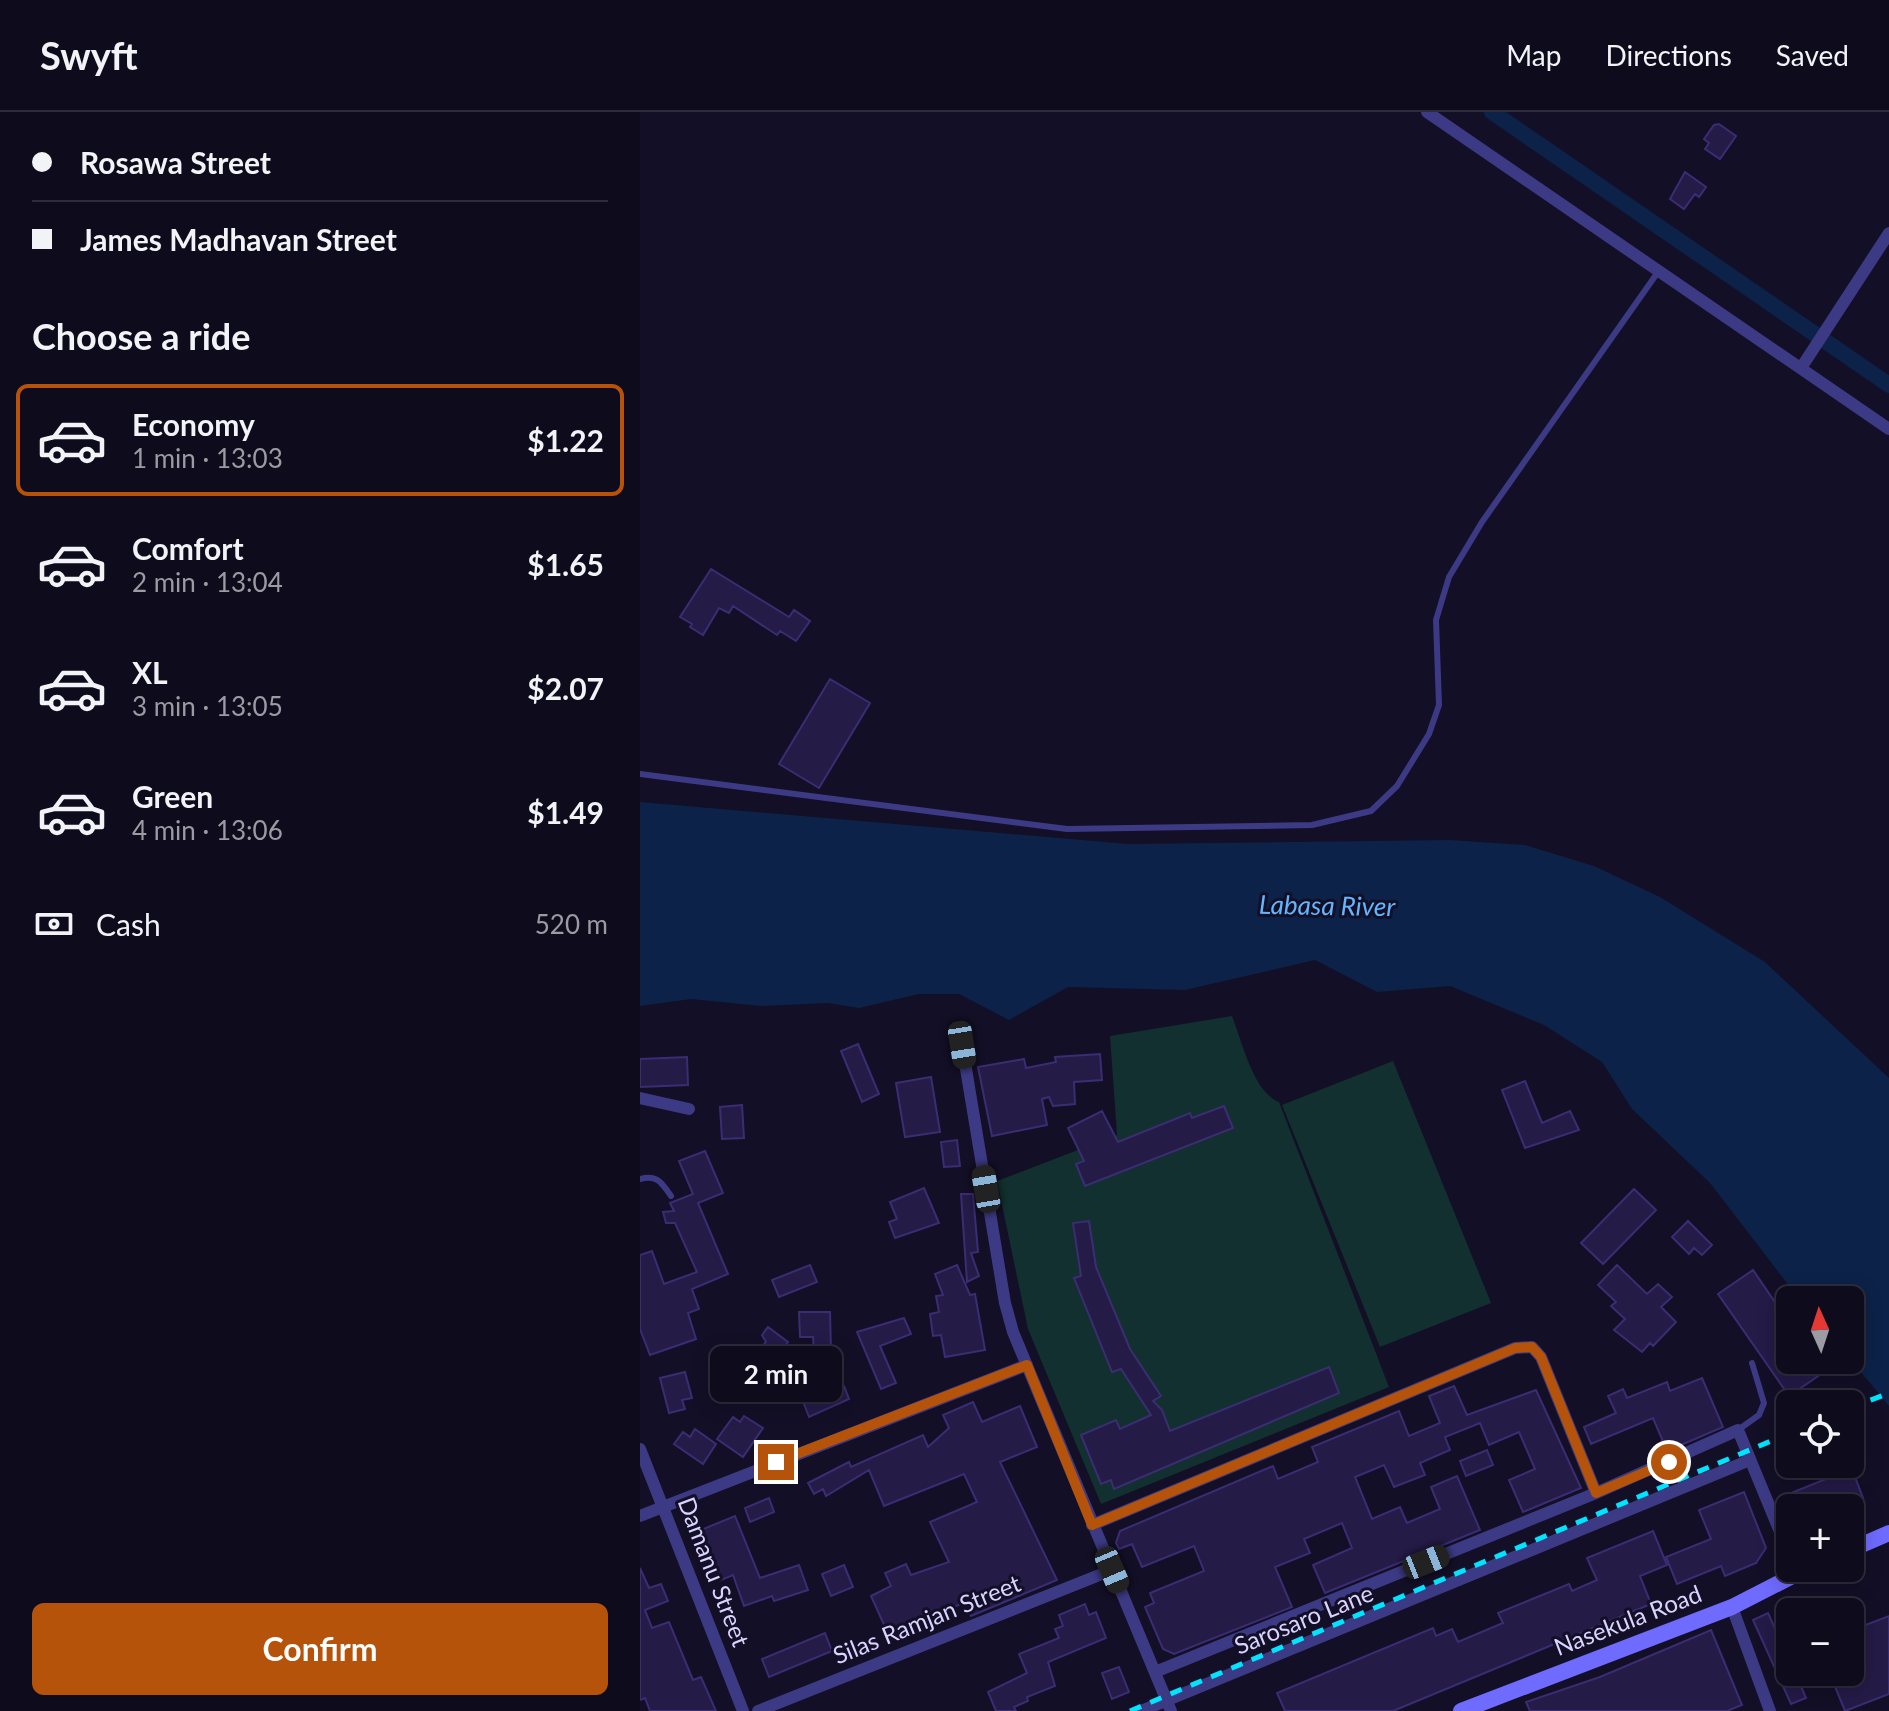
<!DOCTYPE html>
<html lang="en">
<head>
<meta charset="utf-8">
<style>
	body { margin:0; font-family:Lato,sans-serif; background:#1c1929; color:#f1f3f6; height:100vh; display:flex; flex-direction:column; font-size:30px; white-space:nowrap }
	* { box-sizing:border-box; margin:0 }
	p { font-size:26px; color:#9b9ba3 }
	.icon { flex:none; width:44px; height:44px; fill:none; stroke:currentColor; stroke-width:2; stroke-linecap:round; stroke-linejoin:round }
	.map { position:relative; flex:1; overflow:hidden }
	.panel { display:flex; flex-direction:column; background:#0e0b1c; width:640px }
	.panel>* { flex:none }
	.banner { display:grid; align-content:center; height:176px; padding:0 32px; background:#0e0b1c }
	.needle { width:52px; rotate:357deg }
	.buttons { position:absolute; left:1136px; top:1174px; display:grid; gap:16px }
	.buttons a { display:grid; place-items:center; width:88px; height:88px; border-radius:12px; background:#0e0b1c; box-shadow:0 4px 20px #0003,0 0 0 2px #2e2b3b; font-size:40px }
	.end { position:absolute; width:36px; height:36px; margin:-18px; border:10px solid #b45309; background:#fff; box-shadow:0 0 0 4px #fff }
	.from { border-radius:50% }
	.bubble { position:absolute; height:56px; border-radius:12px; background:#0e0b1c; box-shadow:0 4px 20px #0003,0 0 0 2px #2e2b3b; font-size:26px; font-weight:700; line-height:56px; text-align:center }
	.car { position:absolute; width:24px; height:48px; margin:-24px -12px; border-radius:10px; box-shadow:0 0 6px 2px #0007; background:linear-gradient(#222 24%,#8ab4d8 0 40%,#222 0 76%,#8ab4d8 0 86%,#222 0) }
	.banner b { display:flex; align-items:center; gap:28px; height:76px; font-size:30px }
	.banner b+b { border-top:2px solid #2e2b3b }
	.banner i { width:20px; height:20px; background:#f1f3f6 }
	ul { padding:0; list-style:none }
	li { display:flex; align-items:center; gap:24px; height:112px; margin:0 16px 12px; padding:0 16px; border:4px solid transparent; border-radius:12px }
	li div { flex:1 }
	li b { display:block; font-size:30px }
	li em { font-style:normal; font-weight:700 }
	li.current { border-color:#b45309 }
	li>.icon { width:72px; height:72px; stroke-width:1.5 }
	h2 { padding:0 32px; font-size:36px; line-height:96px }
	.pay { display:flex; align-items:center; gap:20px; height:88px; padding:0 32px; font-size:30px }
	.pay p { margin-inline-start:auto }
	.cta { display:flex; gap:16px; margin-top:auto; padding:16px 32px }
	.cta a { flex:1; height:92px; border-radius:12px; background:#b45309; color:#fff; font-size:32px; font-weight:700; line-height:92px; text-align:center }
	header { display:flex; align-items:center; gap:48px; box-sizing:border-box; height:112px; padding:0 40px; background:#0e0b1c; border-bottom:2px solid #2e2b3b }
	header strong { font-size:38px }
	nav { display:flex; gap:44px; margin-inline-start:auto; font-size:28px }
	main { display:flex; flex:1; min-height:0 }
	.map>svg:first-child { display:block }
	.green { fill:#12302f }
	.water { fill:#0c2248 }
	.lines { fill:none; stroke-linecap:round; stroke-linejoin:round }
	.canal { stroke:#0c2248; stroke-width:16 }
	.building { fill:#241b47; stroke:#3b2d73; stroke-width:2 }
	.lane { stroke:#3d3a85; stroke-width:6 }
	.street { stroke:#3d3a85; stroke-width:12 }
	.secondary { stroke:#6f6bff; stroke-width:16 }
	.rail { stroke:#00e5ff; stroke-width:5; stroke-dasharray:12 10; stroke-linecap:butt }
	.route { stroke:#b45309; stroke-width:10 }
	.labels { text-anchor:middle; stroke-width:6; stroke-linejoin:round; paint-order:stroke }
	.street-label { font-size:24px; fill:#d9d4ff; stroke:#130f26 }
	.water-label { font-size:26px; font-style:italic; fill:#62b6ff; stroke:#130f26 }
</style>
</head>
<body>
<header>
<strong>Swyft</strong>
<nav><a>Map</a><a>Directions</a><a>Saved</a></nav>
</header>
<main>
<section class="panel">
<div class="banner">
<b><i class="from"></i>Rosawa Street</b>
<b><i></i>James Madhavan Street</b>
</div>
<h2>Choose a ride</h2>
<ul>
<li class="current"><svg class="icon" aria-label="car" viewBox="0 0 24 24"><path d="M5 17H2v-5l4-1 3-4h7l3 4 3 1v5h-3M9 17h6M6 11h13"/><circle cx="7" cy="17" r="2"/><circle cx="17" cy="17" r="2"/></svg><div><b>Economy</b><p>1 min · 13:03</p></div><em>$1.22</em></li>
<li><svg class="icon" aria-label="car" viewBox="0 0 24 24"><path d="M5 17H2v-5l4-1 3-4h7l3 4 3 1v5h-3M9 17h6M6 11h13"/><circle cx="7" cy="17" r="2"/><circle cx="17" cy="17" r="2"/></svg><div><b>Comfort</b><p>2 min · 13:04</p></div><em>$1.65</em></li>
<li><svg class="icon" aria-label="car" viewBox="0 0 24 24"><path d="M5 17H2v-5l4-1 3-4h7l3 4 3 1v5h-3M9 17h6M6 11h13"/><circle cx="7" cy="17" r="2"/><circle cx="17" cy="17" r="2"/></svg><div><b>XL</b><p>3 min · 13:05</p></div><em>$2.07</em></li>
<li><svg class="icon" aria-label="car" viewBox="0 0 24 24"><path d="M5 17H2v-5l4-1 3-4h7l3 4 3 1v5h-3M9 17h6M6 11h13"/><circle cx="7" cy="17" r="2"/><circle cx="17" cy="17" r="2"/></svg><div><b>Green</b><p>4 min · 13:06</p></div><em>$1.49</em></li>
</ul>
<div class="pay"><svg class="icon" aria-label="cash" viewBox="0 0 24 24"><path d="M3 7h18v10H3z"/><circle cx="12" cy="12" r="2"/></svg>Cash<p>520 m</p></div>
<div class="cta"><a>Confirm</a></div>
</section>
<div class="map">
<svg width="1249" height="1599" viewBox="0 0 1249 1599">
	<rect width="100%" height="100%" fill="#130f26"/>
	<path class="green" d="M592,904C602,929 613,980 639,990L749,1275L461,1392L388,1217L357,1069L477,1023L470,924Z
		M753,949L851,1191L740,1235L642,993Z"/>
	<path class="water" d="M0,690L488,732L810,728L885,733L954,754L1020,785L1125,850L1249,966V1294L1210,1247V1188H1160L1070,1071L992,997L962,950L904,913L810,874L737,880L675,848L545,878L428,875L369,908L319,882H279L219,896L188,891L121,894L51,887L0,894Z"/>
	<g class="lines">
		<path class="canal" d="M852,0L1249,273"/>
	</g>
	<path class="building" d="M1079,12L1096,24L1080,47L1065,37L1069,31L1064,27L1074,13Z
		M1045,60L1066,75L1059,85L1055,82L1044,97L1030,87Z
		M71,457L149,505L154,498L170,509L156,529L140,519L137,523L93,494L89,501L79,496L63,523L50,515L52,512L40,505Z
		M190,567L230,591L179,676L139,652Z
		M218,932L239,982L222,990L201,939Z
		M460,942L462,968L434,970L435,992L413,994L409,985L402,987L407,1013L352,1024L338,955L384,947L386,956L416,950L415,945Z
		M47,945L48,973L0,975V947Z
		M291,965L300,1020L265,1025L256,971Z
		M885,969L902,1011L930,999L939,1018L885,1036L862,978Z
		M102,993L104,1026L82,1027L80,995Z
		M584,994L593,1016L445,1074L436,1052L444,1049L428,1016L462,999L478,1030L550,1001L552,1006Z
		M317,1028L320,1054L304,1055L301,1030Z
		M65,1039L83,1081L58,1091L88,1162L52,1177L59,1197L48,1201L56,1227L10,1243L0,1217V1143L12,1139L24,1172L57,1160L35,1111H26L23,1100L34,1099L30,1091L53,1082L39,1049Z
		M284,1076L299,1111L255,1126L249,1110L257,1107L250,1090Z
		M994,1077L1016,1098L963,1152L941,1131Z
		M321,1082H333L338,1140L331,1141L339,1164L327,1170Z
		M449,1109L456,1155L490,1237L521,1284L513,1289L522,1298L530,1319L689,1255L699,1281L474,1377L471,1368L461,1372L441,1323L476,1308L480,1317L511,1303L481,1257L472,1260L434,1166L441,1164L433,1111Z
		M1048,1109L1072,1133L1062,1143L1054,1136L1049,1142L1032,1125Z
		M170,1153L177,1170L139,1185L132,1168Z
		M317,1153L330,1183L335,1182L345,1238L305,1245L301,1223L293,1224L290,1202L299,1200L296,1184L303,1183L295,1162Z
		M977,1153L1007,1182L1018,1172L1032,1185L1021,1195L1036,1210L1013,1234L1010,1231L1002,1240L974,1218L985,1207L971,1194L976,1190L958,1173Z
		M1113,1158L1150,1212V1248H1175L1184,1260L1149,1284L1078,1182Z
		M159,1200H190L191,1239H174L173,1225H160Z
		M264,1206L271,1222L240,1234L256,1271L241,1277L217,1220Z
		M128,1215L148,1230L130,1253L116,1242L126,1230L122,1223Z
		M100,1236L113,1261L91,1273L78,1247Z
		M45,1260L52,1286L42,1288L45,1297L29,1301L20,1266Z
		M1062,1266L1083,1315L1027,1339L1013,1306L951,1332L944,1315L976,1301L968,1284L983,1277L987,1286L1027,1270L1030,1279Z
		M191,1273L194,1278L204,1274L209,1287L169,1305L164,1292L174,1288L171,1281Z
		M814,1274L827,1303L896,1278L941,1376L883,1400L869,1368L895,1357L879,1320L849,1333L840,1311L805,1325L810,1338L780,1351L785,1363L754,1375L744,1353L715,1365L732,1407L760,1395L767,1411L800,1397L791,1375L817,1364L840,1418L685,1481L673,1453L712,1436L702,1411L664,1427L670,1441L635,1455L652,1495L534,1542L523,1537L505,1495L514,1491L510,1481L564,1459L554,1434L502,1455L492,1432L479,1437L476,1431L480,1419L633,1354L638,1367L678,1350L672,1335L759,1299L769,1324L800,1311L789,1284Z
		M333,1290L342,1310L380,1294L397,1335L360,1350L417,1468L331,1504L325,1490L249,1524L231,1484L251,1474L245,1461L266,1452L271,1463L309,1450L290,1410L337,1390L324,1362L244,1394L229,1358L186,1384L183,1377L174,1382L168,1371L209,1350L211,1355L283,1323L288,1335L309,1316L303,1303Z
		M104,1304L123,1316L103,1345L77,1327L93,1305L100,1310Z
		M55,1317L76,1332L63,1352L34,1332L43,1320L50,1325Z
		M847,1338L853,1353L826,1364L820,1349Z
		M1202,1352H1210L1223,1386L1203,1394L1197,1381L1158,1396L1151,1381L1191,1365L1188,1357Z
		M1104,1380L1126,1436L1116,1451L1085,1464L1081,1454L1037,1472L1026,1445L1071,1427L1059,1398Z
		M129,1386L134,1400L110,1410L105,1396Z
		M95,1404L120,1466L159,1453L168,1478L134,1489L132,1484L104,1494L93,1463L81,1468L61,1418Z
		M1013,1419L1027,1453L1000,1464L1011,1492L753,1599H645L637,1581L793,1516L796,1524L812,1517L818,1530L863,1511L858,1501L929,1472L932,1479L957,1468L947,1446Z
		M204,1453L213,1475L191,1484L182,1462Z
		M0,1456L9,1476L21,1472L28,1489L5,1498L12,1516L29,1510L53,1568L61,1565L76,1599H10L5,1586L0,1588Z
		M445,1492L449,1503L456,1500L466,1526L408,1550L415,1574L387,1585L388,1589L374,1595L376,1599H356L348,1580L387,1561L379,1542L419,1526L415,1517L423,1514L419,1503Z
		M1128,1501L1150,1550V1560H1155L1166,1586L1151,1592L1113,1508Z
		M1249,1504V1582L1205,1599L1189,1560H1210V1519Z
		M1071,1518L1102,1593L1087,1599H890L886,1590L960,1565Z
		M185,1521L192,1539L129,1565L122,1547Z
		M479,1555L489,1580L472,1587L462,1561Z"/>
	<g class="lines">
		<path class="lane" d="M0,662L427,717L672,713L731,699L757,674L789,622L799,593L796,508L809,465L842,410L1018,160
			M0,1067C17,1062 22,1071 31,1084
			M1098,1318L1119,1303L1124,1291L1112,1251"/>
		<path class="street" d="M787,0L1249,317
			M1161,256L1249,121
			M322,933L365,1191L373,1220L531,1599
			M0,986L49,997
			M0,1337L103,1599
			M0,1404L387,1253
			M452,1413L875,1236L892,1235L901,1245L956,1381
			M1092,1495L1130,1599
			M515,1560L956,1381L1098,1318L1150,1444
			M118,1599L472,1458
			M501,1599L1110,1348"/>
		<path class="secondary" d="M1210,1438L1249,1421
			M821,1599L1092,1495L1168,1456"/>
		<path class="rail" d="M1210,1296L1249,1281
			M490,1599L1150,1321"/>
	</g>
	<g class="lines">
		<path class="route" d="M136,1350L387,1253L452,1413L875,1236L892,1235L901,1245L956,1381L1029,1350"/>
	</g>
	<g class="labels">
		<g class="street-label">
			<text transform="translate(73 1460) rotate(69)" y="8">Damanu Street</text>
			<text transform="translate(287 1508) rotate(-22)" y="8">Silas Ramjan Street</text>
			<text transform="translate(664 1508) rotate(-22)" y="8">Sarosaro Lane</text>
			<text transform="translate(988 1509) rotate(-21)" y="8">Nasekula Road</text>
		</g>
		<g class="water-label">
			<text transform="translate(687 794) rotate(1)" y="9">Labasa River</text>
		</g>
	</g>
</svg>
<div class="buttons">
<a><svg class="needle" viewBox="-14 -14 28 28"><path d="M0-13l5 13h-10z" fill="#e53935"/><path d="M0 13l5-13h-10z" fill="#9b9ba3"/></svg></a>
<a><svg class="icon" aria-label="locate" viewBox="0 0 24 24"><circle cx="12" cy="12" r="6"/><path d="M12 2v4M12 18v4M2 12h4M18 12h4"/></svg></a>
<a>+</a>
<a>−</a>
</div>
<i class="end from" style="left:1029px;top:1350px"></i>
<i class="end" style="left:136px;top:1350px"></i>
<div class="bubble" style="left:70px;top:1234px;width:132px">2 min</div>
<i class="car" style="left:322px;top:933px;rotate:171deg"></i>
<i class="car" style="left:346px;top:1077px;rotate:350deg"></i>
<i class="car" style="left:786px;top:1450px;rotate:68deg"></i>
<i class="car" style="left:472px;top:1458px;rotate:157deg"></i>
</div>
</main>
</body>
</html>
